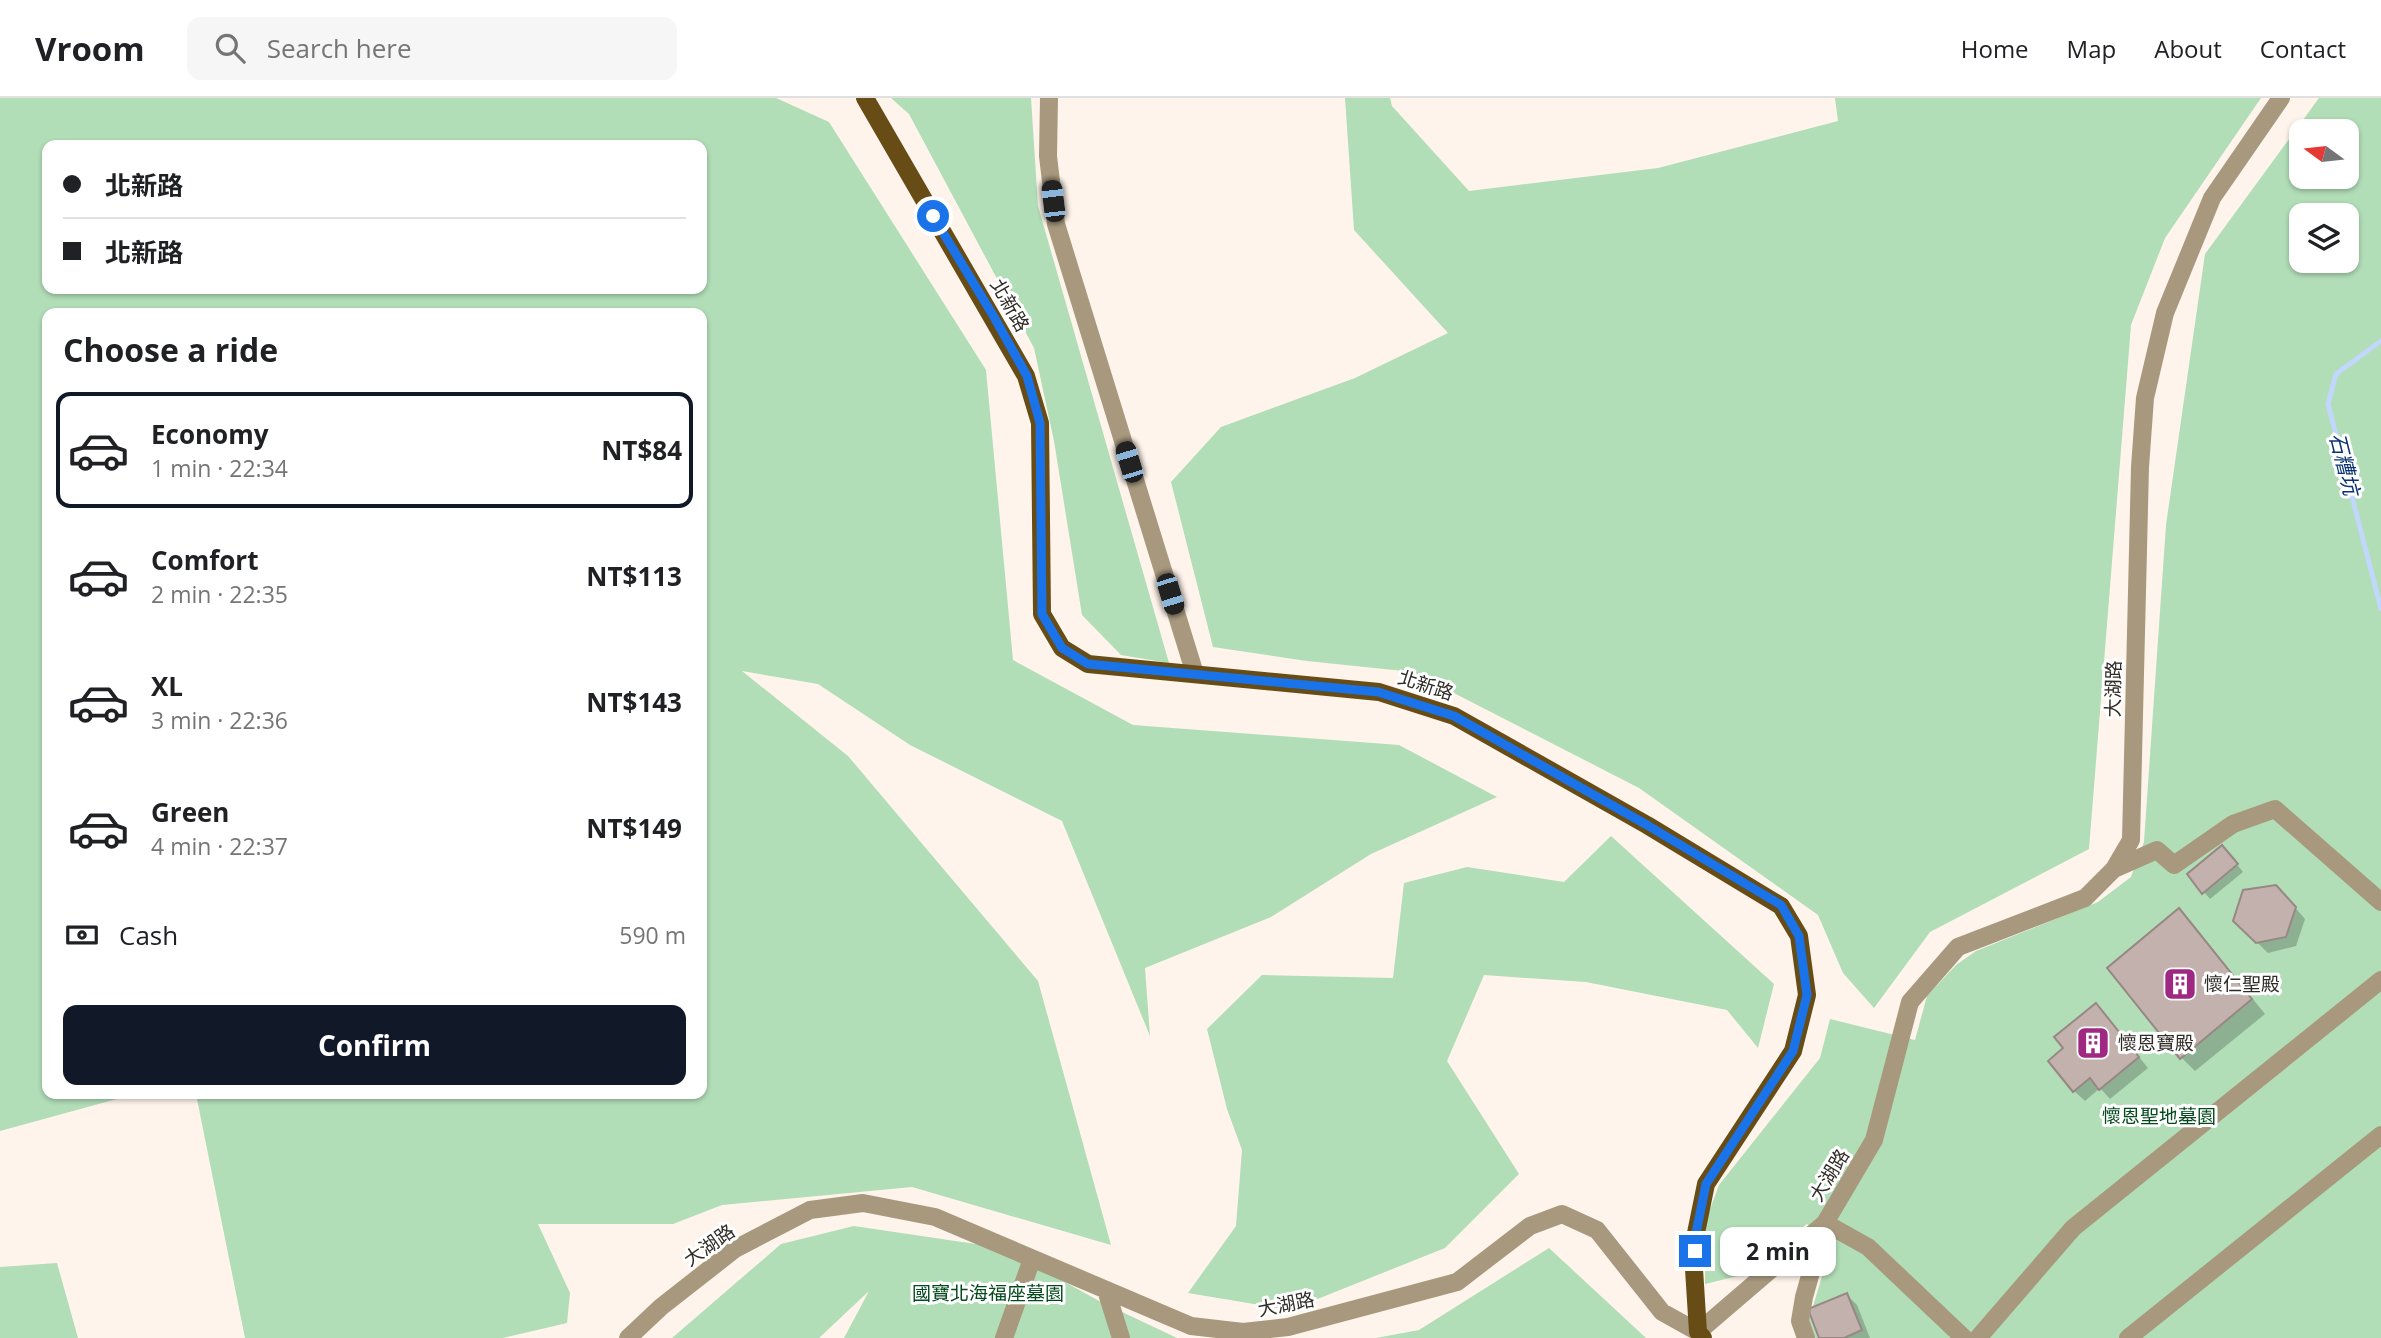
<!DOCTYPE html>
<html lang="en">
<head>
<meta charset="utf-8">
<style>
	body { margin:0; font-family:"Open Sans","Noto Sans TC",sans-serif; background:#f6f6f6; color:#202124; height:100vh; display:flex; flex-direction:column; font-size:26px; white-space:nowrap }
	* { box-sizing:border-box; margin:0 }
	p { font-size:23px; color:#757577 }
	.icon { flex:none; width:38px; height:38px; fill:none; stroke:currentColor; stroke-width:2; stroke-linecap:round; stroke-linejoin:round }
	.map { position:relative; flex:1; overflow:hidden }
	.side { position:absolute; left:42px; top:210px; width:665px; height:791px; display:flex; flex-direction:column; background:#fff; border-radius:14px; box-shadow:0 2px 5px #0004 }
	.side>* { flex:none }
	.hud { position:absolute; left:42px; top:42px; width:665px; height:154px; border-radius:14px; box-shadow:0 2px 5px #0004; display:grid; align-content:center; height:154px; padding:0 21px; background:#fff }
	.needle { width:46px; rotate:285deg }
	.buttons { position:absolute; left:2289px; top:21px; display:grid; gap:14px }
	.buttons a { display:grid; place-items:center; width:70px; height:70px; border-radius:14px; background:#fff; box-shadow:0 2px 5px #0004; font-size:35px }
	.end { position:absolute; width:32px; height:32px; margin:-16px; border:9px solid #1a73e8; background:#fff; box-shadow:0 0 0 4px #fff }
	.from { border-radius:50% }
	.bubble { position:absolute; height:49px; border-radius:14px; background:#fff; box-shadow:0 2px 5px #0004; font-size:23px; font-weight:700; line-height:49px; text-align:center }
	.car { position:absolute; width:21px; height:42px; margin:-21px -10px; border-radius:9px; box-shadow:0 0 5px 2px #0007; background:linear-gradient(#222 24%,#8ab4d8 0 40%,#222 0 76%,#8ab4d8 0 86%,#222 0) }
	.hud b { display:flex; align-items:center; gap:24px; height:66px; font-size:26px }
	.hud b+b { border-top:2px solid #e0e0e0 }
	.hud i { width:18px; height:18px; background:#202124 }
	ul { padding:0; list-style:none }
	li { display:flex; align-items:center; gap:21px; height:116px; margin:0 14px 10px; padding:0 7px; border:4px solid transparent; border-radius:14px }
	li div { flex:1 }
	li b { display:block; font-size:26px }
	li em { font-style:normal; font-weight:700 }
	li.on { border-color:#111827 }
	li>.icon { width:63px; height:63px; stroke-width:1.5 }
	h2 { padding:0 21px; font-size:32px; line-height:84px }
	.pay { display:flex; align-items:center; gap:18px; height:77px; padding:0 21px; font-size:26px }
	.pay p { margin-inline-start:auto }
	.button { display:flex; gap:14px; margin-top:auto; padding:14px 21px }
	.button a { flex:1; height:80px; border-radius:14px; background:#111827; color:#fff; font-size:28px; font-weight:700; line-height:80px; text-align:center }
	header { display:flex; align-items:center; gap:42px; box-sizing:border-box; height:98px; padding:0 35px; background:#fff; border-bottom:2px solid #e0e0e0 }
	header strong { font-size:33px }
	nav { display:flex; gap:38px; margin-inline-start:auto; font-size:24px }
	.search { width:490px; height:63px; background:#f6f6f6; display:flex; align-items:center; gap:18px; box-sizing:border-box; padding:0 24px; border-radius:14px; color:#757577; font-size:26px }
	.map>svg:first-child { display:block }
	.green { fill:#b1ddb7; fill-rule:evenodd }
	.shadow { fill:#0003 }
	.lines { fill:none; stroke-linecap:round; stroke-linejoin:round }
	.stream { stroke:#c1d7fb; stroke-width:5 }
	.building { fill:#c2b1ad; stroke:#988884; stroke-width:2 }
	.minor { stroke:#a8997e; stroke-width:18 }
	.major { stroke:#674c15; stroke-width:18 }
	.route { stroke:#1a73e8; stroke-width:9 }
	.labels { text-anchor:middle; stroke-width:6; stroke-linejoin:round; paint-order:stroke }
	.street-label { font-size:19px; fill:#2f2b26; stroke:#fff }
	.poi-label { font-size:19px; fill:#2f2b26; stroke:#fff; text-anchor:start }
	.park-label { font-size:19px; fill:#04491c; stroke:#fff }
	.water-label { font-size:21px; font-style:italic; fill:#0d3376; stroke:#fff }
</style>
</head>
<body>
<header>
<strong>Vroom</strong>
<div class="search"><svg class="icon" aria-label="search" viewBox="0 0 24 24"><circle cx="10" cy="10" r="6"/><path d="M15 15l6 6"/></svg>Search here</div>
<nav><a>Home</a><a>Map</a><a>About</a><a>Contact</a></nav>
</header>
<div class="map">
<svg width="2381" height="1240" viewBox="0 0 2381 1240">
	<rect width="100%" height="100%" fill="#fef4eb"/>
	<path class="green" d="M0,0H776L829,24L986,272L1013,562L1133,627L1399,647L1497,699L1371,756L1271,819L1145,870L1150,938L1062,723L910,647L818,586L742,573L848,658L1038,883L1111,1147L912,1089L722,1107L673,1126H538L570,1195L567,1225L503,1240H245L196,996H702V215H47V996H135L0,1033ZM47,47H702V191H47Z
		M891,0H1031L1038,108L1169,565L1121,557L1082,517L1054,343L1034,250L909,16Z
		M1345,0H1390L1392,8L1469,93L1658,70L1838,23L1835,0H2261L2165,140L2131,227L2089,751L1930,834L1874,910L1843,875L1818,817L1639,690L1413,574L1307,563L1213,549L1171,384L1221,329L1355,280L1448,235L1354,132Z
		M2319,0H2381V1240H1815L1808,1225L1832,1145L1807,1126L1738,1178L1705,1186L1706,1122L1719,1087L1820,960L1830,921L1915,942L1927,898L1956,867L1976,853L2098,804L2131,779L2144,744L2166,427L2205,156ZM2301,33H2347V79H2301ZM2301,117H2347V163H2301Z
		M1611,738L1774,886L1758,950L1727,912L1586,884L1484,877L1447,963L1519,1076L1445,1150L1290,1212L1188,1195L1236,1128L1242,1052L1227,1011L1207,931L1262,877L1393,880L1404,785L1467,769L1564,784Z
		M854,1128L989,1148L1034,1167L1101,1204L1177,1240H844L869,1193L819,1240H672L781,1146Z
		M1549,1150L1646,1240H1376L1419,1232Z
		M57,1165L78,1240H0V1169Z"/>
	<path class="shadow" d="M2229,756L2243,774L2210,801L2204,794Z
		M2286,799L2305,821L2296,848L2268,855L2235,823Z
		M2179,813L2193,827L2265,916L2195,973L2181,959Z
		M2106,918L2148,970L2110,1001L2100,990L2085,1003L2074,993Z
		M1847,1197L1857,1207L1870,1240H1821Z"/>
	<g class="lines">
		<path class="stream" d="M2381,243L2336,276L2328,306L2381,511"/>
	</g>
	<path class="building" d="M2222,747L2238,766L2202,796L2187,776Z
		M2276,787L2296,809L2286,839L2256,845L2233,823L2243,792Z
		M2179,810L2252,901L2180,961L2107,870Z
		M2096,905L2139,959L2099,992L2090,980L2073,994L2048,963L2063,950L2054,939Z
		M1847,1195L1862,1232L1844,1240H1819L1808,1211Z"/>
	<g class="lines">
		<path class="minor" d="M1049,0L1048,58L1056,126L1195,576
			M2114,771L2157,752L2174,767L2233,726L2275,711L2381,804
			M1106,1192L1121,1240
			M628,1240L661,1209L735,1151L810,1112L863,1105L935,1119L1191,1228L1243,1234L1288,1229L1457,1184L1530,1128L1562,1116L1597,1132L1662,1214L1698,1234L1825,1125L1874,1042L1910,904L1958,849L2085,800L2114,771L2131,742L2140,369L2145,300L2165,215L2212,100L2281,0
			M1004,1240L1032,1161
			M1806,1240L1800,1223L1804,1199L1825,1125L1868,1149L1964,1240
			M1978,1240L2073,1130L2381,882
			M2128,1240L2381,1037"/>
		<path class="major" d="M865,0L1026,278L1040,325L1042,516L1062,550L1088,566L1379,594L1454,618L1647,727L1781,808L1799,838L1807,897L1793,953L1706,1086L1696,1135L1694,1171L1698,1234L1703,1240"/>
	</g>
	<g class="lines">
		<path class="route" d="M933,118L994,219L1027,278L1040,325L1042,516L1062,550L1088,566L1378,594L1454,618L1647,727L1781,807L1799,838L1807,897L1793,953L1706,1086L1696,1135L1695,1153"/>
	</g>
	<defs>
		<symbol id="building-square" viewBox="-11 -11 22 22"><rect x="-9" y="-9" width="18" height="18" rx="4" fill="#9f2982" stroke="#fff"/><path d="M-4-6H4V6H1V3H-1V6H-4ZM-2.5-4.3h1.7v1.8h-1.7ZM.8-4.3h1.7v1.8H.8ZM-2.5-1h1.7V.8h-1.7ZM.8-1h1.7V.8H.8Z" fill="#fff"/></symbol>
	</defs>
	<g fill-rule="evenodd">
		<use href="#building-square" x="2161" y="867" width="38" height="38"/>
		<use href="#building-square" x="2074" y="926" width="38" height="38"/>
	</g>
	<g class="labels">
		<g class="street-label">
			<text transform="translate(1010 207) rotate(60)" y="7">北新路</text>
			<text transform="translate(1426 587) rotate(18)" y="7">北新路</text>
			<text transform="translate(2113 591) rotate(-89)" y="7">大湖路</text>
			<text transform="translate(1829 1077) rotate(-59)" y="7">大湖路</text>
			<text transform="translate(709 1147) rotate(-35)" y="7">大湖路</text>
			<text transform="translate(1286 1206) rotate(-11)" y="7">大湖路</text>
		</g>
		<g class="poi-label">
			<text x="2204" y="893">懷仁聖殿</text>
			<text x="2118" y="952">懷恩寶殿</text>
		</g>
		<g class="park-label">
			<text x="2159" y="1025">懷恩聖地墓園</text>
			<text x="988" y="1202">國寶北海福座墓園</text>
		</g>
		<g class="water-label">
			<text transform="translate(2344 366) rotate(76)" y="7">石糟坑</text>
		</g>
	</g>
</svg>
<div class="buttons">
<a><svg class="needle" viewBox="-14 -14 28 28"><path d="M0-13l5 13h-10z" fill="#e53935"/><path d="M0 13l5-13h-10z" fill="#757577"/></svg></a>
<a><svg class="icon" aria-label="layers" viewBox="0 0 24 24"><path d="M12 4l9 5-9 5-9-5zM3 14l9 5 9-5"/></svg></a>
</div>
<i class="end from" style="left:933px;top:118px"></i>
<i class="end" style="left:1695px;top:1153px"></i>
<div class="bubble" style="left:1720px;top:1129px;width:116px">2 min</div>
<i class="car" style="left:1053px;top:103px;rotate:353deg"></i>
<i class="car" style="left:1129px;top:364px;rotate:343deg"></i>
<i class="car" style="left:1170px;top:496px;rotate:163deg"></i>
<div class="hud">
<b><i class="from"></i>北新路</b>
<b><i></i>北新路</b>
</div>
<section class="side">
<h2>Choose a ride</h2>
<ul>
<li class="on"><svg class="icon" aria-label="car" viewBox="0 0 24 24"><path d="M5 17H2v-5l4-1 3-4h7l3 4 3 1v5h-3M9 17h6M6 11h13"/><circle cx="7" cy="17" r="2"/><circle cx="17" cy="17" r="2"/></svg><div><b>Economy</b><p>1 min · 22:34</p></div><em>NT$84</em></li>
<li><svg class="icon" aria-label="car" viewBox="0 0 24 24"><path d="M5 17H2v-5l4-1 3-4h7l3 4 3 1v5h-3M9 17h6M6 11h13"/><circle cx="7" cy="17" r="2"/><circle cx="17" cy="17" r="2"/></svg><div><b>Comfort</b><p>2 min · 22:35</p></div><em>NT$113</em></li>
<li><svg class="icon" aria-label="car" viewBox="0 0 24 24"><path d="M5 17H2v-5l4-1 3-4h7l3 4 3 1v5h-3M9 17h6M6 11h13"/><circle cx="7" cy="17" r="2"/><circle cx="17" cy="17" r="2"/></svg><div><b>XL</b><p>3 min · 22:36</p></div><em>NT$143</em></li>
<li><svg class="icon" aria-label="car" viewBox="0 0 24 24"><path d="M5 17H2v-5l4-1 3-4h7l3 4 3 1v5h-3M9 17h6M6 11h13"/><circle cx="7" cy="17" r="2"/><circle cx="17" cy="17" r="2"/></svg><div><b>Green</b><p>4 min · 22:37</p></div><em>NT$149</em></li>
</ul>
<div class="pay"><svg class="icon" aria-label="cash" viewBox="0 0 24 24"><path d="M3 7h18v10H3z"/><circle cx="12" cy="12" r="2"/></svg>Cash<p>590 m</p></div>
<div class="button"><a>Confirm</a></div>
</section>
</div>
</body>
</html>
